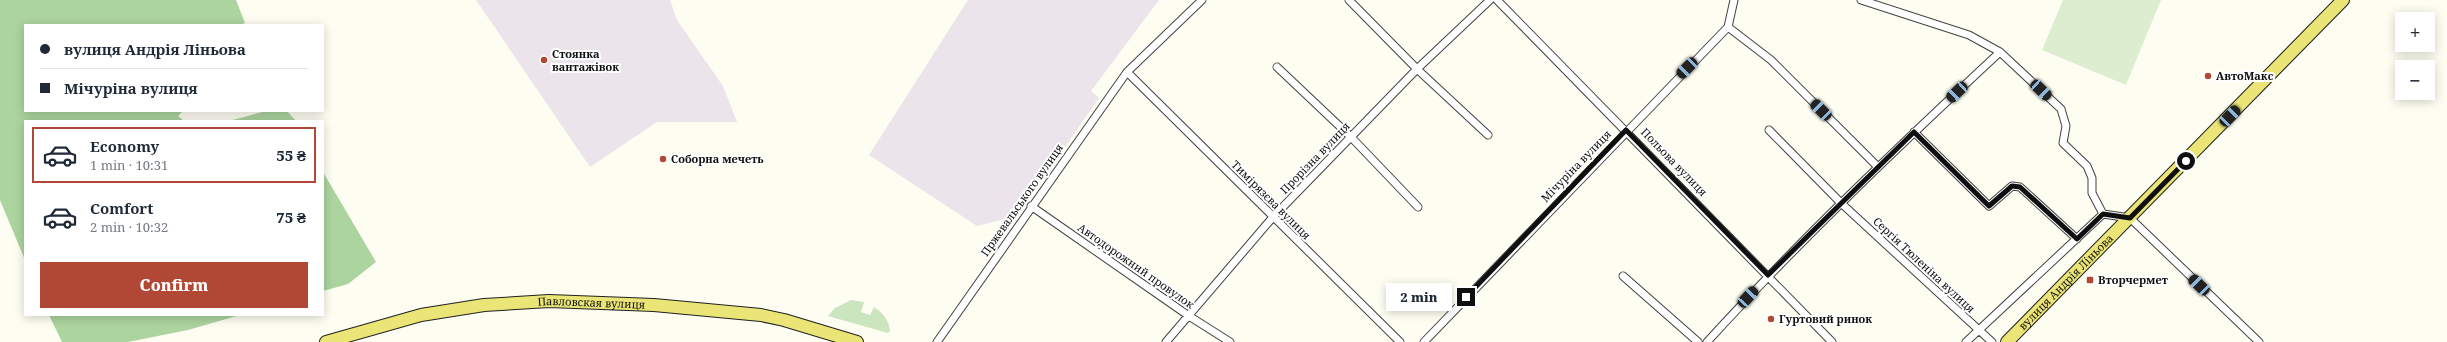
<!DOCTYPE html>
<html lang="en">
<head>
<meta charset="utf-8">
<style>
	body { margin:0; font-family:"Noto Serif",serif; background:#f2f2f3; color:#1f2937; height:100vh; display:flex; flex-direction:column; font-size:15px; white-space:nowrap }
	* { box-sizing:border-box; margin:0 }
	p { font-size:13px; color:#747a83 }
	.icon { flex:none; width:22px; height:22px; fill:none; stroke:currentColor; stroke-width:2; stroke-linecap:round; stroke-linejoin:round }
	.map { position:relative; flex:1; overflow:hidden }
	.side { position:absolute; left:24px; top:120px; width:300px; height:196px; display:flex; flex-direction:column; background:#fff; border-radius:0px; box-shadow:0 2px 10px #0003 }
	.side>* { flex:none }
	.top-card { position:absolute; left:24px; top:24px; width:300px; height:88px; border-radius:0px; box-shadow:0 2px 10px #0003; display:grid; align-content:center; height:88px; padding:0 16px; background:#fff }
	.buttons { position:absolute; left:2395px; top:12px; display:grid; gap:8px }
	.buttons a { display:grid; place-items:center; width:40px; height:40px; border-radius:0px; background:#fff; box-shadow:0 2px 10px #0003; font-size:20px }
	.end { position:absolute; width:18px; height:18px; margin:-9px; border:5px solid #0f0f0f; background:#fff; box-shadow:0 0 0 2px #fff }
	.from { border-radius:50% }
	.bubble { position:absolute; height:28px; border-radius:0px; background:#fff; box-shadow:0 2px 10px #0003; font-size:13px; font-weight:800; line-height:28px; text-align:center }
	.car { position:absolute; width:12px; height:24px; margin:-12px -6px; border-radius:5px; box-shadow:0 0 3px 1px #0007; background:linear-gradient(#222 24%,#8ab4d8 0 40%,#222 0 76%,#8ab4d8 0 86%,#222 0) }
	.top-card b { display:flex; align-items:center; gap:14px; height:38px; font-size:15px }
	.top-card b+b { border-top:1px solid #e0e1e3 }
	.top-card i { width:10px; height:10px; background:#1f2937 }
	ul { padding:7px 0 0; list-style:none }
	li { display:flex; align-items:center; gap:12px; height:56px; margin:0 8px 6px; padding:0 8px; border:2px solid transparent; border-radius:0px }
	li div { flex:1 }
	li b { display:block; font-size:15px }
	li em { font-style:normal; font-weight:800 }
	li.selected { border-color:#b04835 }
	li>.icon { width:36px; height:36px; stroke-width:1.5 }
	.cta { display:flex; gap:8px; margin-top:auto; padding:8px 16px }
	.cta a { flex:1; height:46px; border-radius:0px; background:#b04835; color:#fff; font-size:16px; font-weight:800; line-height:46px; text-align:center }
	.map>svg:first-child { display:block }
	.industrial { fill:#ece4eb }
	.green { fill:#cbe5be }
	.forest { fill:#acd49f }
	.pitch { fill:#ddedcf }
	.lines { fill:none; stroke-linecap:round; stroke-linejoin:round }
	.street-casing { stroke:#424242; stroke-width:9 }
	.primary-casing { stroke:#202020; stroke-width:14 }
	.street { stroke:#fff; stroke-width:7 }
	.primary { stroke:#eae576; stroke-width:12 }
	.route { stroke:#0f0f0f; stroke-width:5 }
	.poi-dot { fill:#b04835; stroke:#fff; stroke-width:1.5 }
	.labels { text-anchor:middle; stroke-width:4; stroke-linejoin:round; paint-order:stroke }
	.poi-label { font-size:11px; font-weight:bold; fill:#0f0f0f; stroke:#fff; text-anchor:start }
	.street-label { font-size:11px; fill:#0f0f0f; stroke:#fff }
</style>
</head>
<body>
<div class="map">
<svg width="2447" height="342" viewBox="0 0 2447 342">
	<rect width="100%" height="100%" fill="#fdfdf2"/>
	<path class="industrial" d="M476,0H670L677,20L723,86L737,122H657L590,167Z
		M968,0H1159L1091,91L1099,98L1017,216L977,226L869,155Z"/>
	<path class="green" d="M851,300L864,302L861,312L870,315L874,307C883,313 889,320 890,331L888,333L828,316L835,308Z"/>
	<path class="forest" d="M0,0H236L245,23L240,25H25V111H183L178,116L184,121H25V260L0,200Z
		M266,111H287L296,121H229Z
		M323,172L376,262L348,284L323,291Z
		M49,315H240L188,330L128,342H62Z"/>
	<path class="pitch" d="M2063,0H2161L2126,85L2042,50Z"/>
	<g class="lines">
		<defs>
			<path id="street" d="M1349,0L1417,69L1488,135
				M1497,0L1832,342
				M1861,0L1969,35L2000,52L2061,109L2066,126L2063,143L2087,166L2092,178V193L2103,214
				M1728,27L1771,60L1877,166
				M1277,67L1351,137L1418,207
				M1127,72L1400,342
				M1769,130L1841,203L1992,342
				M1914,132L1989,206L2012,186L2020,187L2077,239
				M1031,206L1189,316L1230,342
				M1623,276L1698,342
				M937,342L1127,72L1202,0
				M1166,342L1273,217L1417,69L1490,0
				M1424,342L1728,27L1734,0
				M1707,342C1800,240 1899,146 2000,52
				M1966,342L2103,214L2130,218L2259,342"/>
			<g id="primary">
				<path id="s1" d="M326,342L421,315L484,305L549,301L654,305L761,315L784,320L857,342"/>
				<path id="s2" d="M2007,342L2343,0"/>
			</g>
		</defs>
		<use href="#street" class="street-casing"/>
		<use href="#primary" class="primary-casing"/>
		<use href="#street" class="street"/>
		<use href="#primary" class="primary"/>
	</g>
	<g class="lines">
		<path class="route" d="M1466,297L1626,130L1768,275L1914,132L1989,206L2012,186L2020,187L2077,239L2103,214L2130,218L2186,161"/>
	</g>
	<g class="poi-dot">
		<circle cx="544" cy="60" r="4"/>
		<circle cx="2208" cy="76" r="4"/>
		<circle cx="663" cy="159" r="4"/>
		<rect x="2086" y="276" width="8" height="8" rx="2"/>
		<circle cx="1771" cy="319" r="4"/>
	</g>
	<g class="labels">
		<g class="poi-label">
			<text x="552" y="58">Стоянка<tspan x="552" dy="13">вантажівок</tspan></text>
			<text x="2216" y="80">АвтоМакс</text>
			<text x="671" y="163">Соборна мечеть</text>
			<text x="2098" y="284">Вторчермет</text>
			<text x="1779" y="323">Гуртовий ринок</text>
		</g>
		<g class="street-label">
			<text transform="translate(1315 158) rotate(-46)" y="4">Прорізна вулиця</text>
			<text transform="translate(1674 162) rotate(46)" y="4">Польова вулиця</text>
			<text transform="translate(1576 166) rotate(-46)" y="4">Мічуріна вулиця</text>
			<text transform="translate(1022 200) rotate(-55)" y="4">Пржевальського вулиця</text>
			<text transform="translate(1271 200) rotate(45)" y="4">Тимірязєва вулиця</text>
			<text transform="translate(1924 265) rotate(43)" y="4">Сергія Тюленіна вулиця</text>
			<text transform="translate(1136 266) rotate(35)" y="4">Автодорожний провулок</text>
			<text dy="4" stroke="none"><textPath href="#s2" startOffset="84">вулиця Андрія Ліньова</textPath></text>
			<text dy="4" stroke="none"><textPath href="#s1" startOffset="270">Павловская вулиця</textPath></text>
		</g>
	</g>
</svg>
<div class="buttons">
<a>+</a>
<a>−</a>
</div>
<i class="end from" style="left:2186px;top:161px"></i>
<i class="end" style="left:1466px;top:297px"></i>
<div class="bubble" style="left:1386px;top:283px;width:66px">2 min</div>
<i class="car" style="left:1687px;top:68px;rotate:225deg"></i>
<i class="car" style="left:2041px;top:90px;rotate:133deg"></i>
<i class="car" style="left:1957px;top:92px;rotate:227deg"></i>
<i class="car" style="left:1821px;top:110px;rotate:315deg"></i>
<i class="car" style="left:2230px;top:116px;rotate:44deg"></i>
<i class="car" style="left:2199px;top:285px;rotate:314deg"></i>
<i class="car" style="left:1748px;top:297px;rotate:43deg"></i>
<div class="top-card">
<b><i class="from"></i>вулиця Андрія Ліньова</b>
<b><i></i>Мічуріна вулиця</b>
</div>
<section class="side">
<ul>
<li class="selected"><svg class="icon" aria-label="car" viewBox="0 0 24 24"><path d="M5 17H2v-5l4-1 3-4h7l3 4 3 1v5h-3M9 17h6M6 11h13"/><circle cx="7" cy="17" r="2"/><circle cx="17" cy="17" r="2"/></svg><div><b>Economy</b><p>1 min · 10:31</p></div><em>55 ₴</em></li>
<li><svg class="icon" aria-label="car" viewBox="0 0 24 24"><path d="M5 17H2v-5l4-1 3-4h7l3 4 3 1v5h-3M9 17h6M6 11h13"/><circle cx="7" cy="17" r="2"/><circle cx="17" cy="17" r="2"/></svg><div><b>Comfort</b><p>2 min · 10:32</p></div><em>75 ₴</em></li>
</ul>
<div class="cta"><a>Confirm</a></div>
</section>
</div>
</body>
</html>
